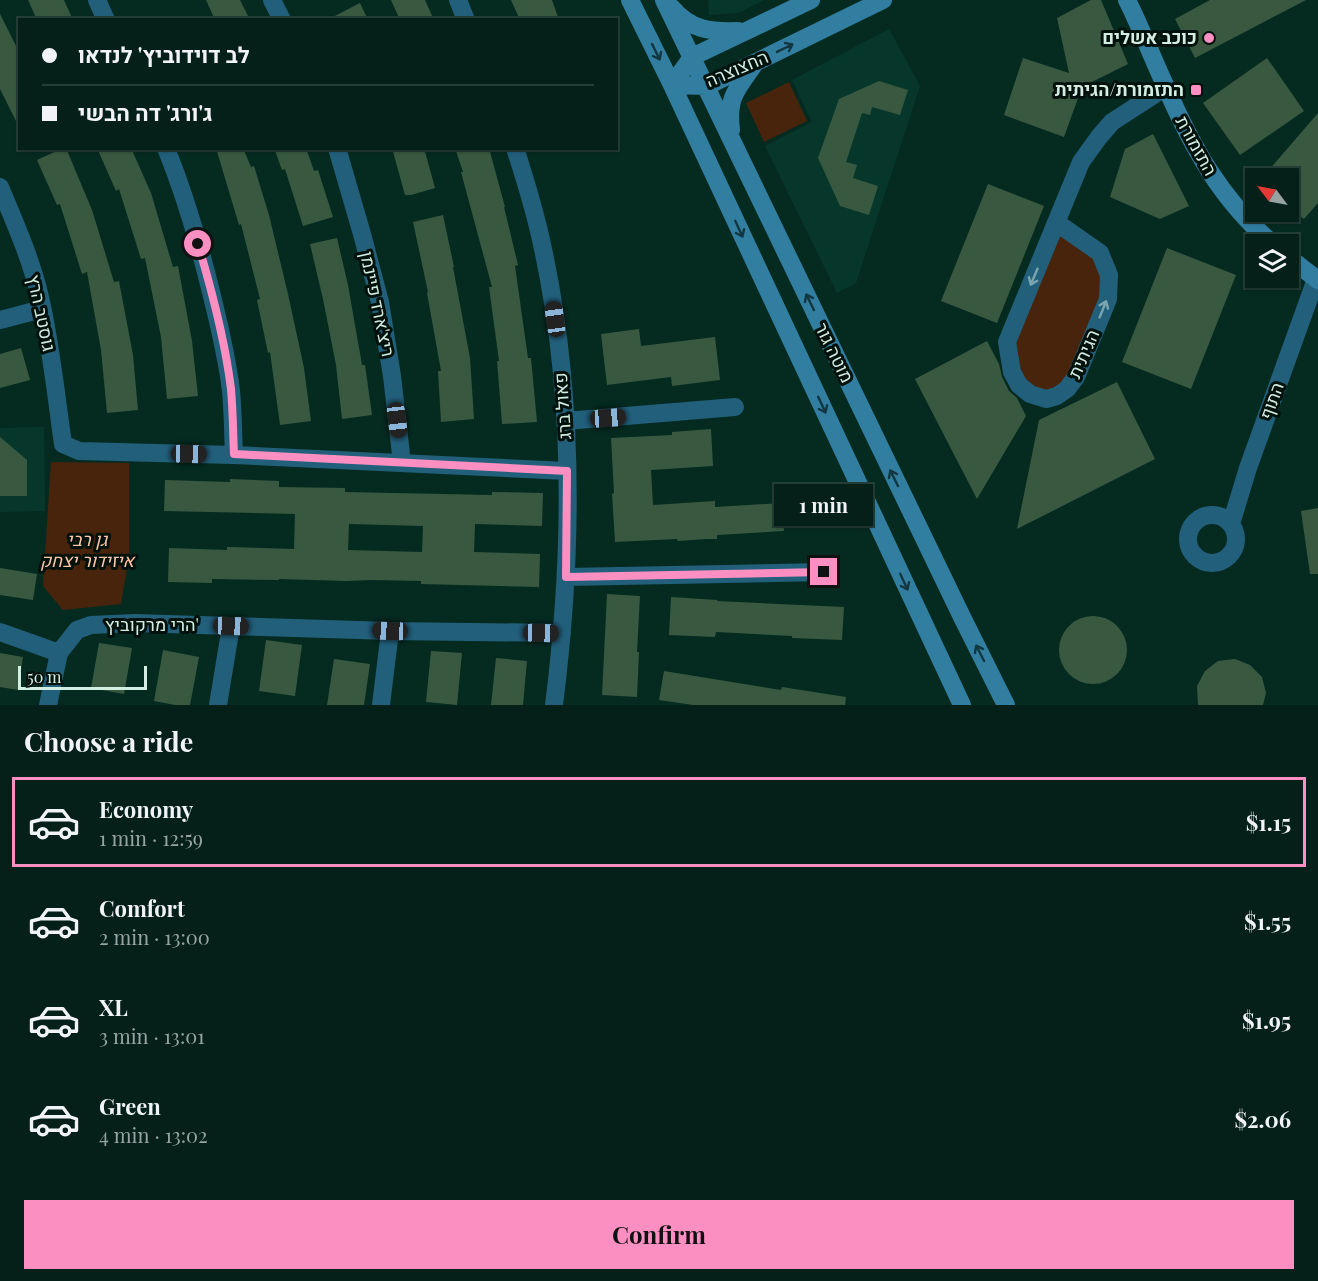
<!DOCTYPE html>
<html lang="en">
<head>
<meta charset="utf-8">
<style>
	body { margin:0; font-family:"Playfair Display",Heebo,serif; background:#122d26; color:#f1f3f6; height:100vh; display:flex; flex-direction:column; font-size:22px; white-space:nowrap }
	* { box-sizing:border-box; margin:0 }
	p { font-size:20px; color:#97a3a2 }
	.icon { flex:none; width:33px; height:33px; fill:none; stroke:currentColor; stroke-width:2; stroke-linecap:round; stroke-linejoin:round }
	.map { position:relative; height:705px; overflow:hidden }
	.drawer { display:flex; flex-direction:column; background:#042019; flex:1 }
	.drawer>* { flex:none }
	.banner { position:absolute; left:18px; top:18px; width:600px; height:132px; border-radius:0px; box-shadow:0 2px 4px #0004,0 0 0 2px #253e38; display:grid; align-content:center; height:132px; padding:0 24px; background:#042019 }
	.needle { width:39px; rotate:302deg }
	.buttons { position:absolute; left:1245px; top:168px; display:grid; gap:12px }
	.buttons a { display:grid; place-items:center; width:54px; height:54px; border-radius:0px; background:#042019; box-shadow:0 2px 4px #0004,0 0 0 2px #253e38; font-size:30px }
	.scale { position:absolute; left:18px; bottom:15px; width:129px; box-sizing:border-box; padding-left:6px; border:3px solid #d4ede3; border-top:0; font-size:16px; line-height:21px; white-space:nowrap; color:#d4ede3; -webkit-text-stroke:4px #01110c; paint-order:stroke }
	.end { position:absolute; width:27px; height:27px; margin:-14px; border:8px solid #fc8fc2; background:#111; box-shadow:0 0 0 3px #111 }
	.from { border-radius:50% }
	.bubble { position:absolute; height:42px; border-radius:0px; background:#042019; box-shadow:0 2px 4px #0004,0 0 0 2px #253e38; font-size:20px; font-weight:700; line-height:42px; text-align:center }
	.car { position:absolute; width:18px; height:36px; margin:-18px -9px; border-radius:8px; box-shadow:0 0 4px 2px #0007; background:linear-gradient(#222 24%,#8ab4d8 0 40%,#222 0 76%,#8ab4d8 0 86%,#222 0) }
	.banner b { display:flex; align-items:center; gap:21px; height:57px; font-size:22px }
	.banner b+b { border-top:2px solid #253e38 }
	.banner i { width:15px; height:15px; background:#f1f3f6 }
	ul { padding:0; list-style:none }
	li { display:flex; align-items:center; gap:18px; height:90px; margin:0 12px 9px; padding:0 12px; border:3px solid transparent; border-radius:0px }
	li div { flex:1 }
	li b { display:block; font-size:22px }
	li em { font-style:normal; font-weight:700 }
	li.active { border-color:#fc8fc2 }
	li>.icon { width:54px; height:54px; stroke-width:1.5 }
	h2 { padding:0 24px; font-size:27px; line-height:72px }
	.button { display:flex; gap:12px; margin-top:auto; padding:12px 24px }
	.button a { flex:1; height:69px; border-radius:0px; background:#fc8fc2; color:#111; font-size:24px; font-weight:700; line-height:69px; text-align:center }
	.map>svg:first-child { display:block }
	.built { fill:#07372b }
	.green { fill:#49240c }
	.building { fill:#385940; fill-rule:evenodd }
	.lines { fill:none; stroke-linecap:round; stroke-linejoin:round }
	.street { stroke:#225f7b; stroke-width:18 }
	.secondary { stroke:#317ea1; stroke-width:18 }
	.oneway { stroke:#123740 }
	.oneway2 { stroke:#7ba6af }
	.route { stroke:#fc8fc2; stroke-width:8 }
	.poi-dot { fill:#fc8fc2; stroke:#01110c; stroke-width:2 }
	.labels { text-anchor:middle; stroke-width:6; stroke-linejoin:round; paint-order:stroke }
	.poi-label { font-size:18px; font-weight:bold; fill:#d4ede3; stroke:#01110c; text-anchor:end }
	.street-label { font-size:18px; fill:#d4ede3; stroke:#01110c }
	.park-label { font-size:18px; font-style:italic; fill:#ffc5a4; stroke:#01110c }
</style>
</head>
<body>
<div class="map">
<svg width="1318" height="705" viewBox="0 0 1318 705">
	<rect width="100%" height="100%" fill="#052b21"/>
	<path class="built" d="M708,0H764L738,13L709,15Z
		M889,29L920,86L856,283L837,293L765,146L812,122L792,80Z
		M44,427L45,511L0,512V428Z"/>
	<path class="green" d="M789,82L807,121L764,142L746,103Z
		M1059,234L1095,259L1102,278V296L1063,384L1046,392L1024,381L1013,343Z
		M51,462L129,463V556L121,604L63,610L43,586Z"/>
	<path class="building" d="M28,0H64L73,20H37Z
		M206,0H240L250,20H215Z
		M391,0H425L434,20H400Z
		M511,0H552L559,20H520Z
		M1091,0H1101L1128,64L1082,87L1064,137L1004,115L1023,58L1069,73L1057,18Z
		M1210,0H1306L1195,58L1175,19Z
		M360,3L368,20H327Z
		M0,14L20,54V129L0,89Z
		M1267,58L1304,111L1240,155L1203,103Z
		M879,81L908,90L900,115L872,107L870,115L862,113L846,162L857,165L853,178L878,186L869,215L840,206L818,158L839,99Z
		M1318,113V203L1304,219L1288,206V178H1262Z
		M1153,134L1189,206L1160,219L1110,197L1125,149Z
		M63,148H66L92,210L114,282L119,281L133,355L138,410L107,413L101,350L87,272L82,274L60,204L57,205L37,160Z
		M97,148H131L151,193L173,267L178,266L192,341L198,396L167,399L161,337L145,258L141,259L119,189L116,191Z
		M216,148H243L251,167L254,166L269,215L288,294L304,368L311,421L280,425L270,352L268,353L257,300L260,299L241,224L239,225Z
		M274,148H306L314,171L318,170L333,217L303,226L285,169L282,170Z
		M392,148H424L435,188L411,195H405Z
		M455,148H489L505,207H504L518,265L515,266L528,358H531L537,422L502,424L497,361H499L489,287H492L461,172H463Z
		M988,184L1044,206L997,323L941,301Z
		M443,215L454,267H453L470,358L474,419L441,422L438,371H441L427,293L428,292L413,222Z
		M337,238L348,285L362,365H365L372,415L342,419L336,365L323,299L310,244Z
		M1167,248L1236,275L1191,389L1122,362Z
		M639,329L641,346L715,337L720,380L672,386L671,377L607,385L601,334Z
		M987,341L999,364L1002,377L1009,391L1017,398L1026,416L977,499L915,379Z
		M21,348L30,380L0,388V354Z
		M1117,382L1155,459L1017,529L1039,420Z
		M711,429L713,466L651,470L653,505L715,501V507L782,503L784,531L717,535V539H706L678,541L677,539L615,542L612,494L614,493L611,438L672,435V432Z
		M0,437L27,460V496H0Z
		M230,479L279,481V487L345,488V492L492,495V492L543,493L542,526L475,524L474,552L540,554L539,587L421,584V581L372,580L347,581L279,579V580L212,579V583L168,582L169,548L227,550V547L294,549L295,514L164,511L165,480L230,482ZM349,524L423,526L422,552L348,550Z
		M1318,508V574H1310L1301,511Z
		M0,568L37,574L33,600L0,595Z
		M607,594L640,596L637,652H639L637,697L602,695Z
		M671,597L717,600V601L844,607L842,640L792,638V636L716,632L715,637L669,635Z
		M1059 650a34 34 0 1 1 68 0a34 34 0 1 1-68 0Z
		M266,640L302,645L295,696L259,691Z
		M99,643L132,648L124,694L91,688Z
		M163,650L199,657L190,705H175L154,701Z
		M431,651L462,653L457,705L426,702Z
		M0,653L23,657L18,690L0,687Z
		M496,658L527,661L523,705H491Z
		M334,659L370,664L364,705H327Z
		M1235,659L1250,665L1262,677L1266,693L1263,705H1198L1197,686L1205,671L1218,661Z
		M664,671L781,690L782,687L846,697L845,705H693L659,700Z"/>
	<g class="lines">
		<path class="street" d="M97,0L106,20
			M272,0L282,20
			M458,0L466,20
			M166,148C185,195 199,243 211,292C219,324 227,357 231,391C233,412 233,433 234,455
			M337,148L362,234L380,302L392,376L402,463
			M515,148C526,182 536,215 543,249C575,398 573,554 554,705
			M0,187C15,223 31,259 40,297C51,345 56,395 63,444L79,451L234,455L567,471
			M1057,223L1100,253L1109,275L1108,299L1076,377L1067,389L1057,396L1046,399L1030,394L1019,385L1012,372L1007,342L1081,162L1099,137L1112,122L1166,87
			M0,320L42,309
			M565,421L735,407
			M1188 539a24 24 0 1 1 48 0a24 24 0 1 1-48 0Z
			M1231,524L1248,468L1316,279
			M566,577L824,572
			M0,632L59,653
			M48,705L59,653L77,630L91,625L135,623L390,631L562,633
			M218,705L231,626
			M381,705L390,631"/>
		<path class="secondary" d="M630,0L672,85L962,705
			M664,0L962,617L1006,705
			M1127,0C1141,28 1152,57 1165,85C1192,147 1221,200 1273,244
			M672,8C690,30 711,32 738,31
			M672,85L707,86L883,0
			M672,85L692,57L811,0
			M731,130C727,98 736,90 753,66
			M1288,257L1318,280"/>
	</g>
	<defs><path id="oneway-shaft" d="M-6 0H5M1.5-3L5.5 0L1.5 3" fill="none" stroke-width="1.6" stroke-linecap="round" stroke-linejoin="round" transform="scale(1.5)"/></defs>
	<g class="oneway">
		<use href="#oneway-shaft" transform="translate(785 48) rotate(-26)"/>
		<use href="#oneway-shaft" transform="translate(656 52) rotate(64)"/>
		<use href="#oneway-shaft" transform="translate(739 229) rotate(65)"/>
		<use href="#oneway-shaft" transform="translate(810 302) rotate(-116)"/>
		<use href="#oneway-shaft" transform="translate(822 405) rotate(65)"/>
		<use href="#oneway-shaft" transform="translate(894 478) rotate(-116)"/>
		<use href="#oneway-shaft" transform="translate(904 582) rotate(65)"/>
		<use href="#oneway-shaft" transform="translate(980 653) rotate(-117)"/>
	</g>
	<g class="oneway2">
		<use href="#oneway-shaft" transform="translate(1034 277) rotate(113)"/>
		<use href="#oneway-shaft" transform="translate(1103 309) rotate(-68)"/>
	</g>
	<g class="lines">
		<path class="route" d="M198,244C212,291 225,340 231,389C233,411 233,433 234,454L567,471L566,577L824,572"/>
	</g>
	<g class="poi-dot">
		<circle cx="1209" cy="38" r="6"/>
		<rect x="1190" y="84" width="12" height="12" rx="3"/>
	</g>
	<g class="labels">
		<g class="poi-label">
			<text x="1197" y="44">כוכב אשלים</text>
			<text x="1184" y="96">התזמורת/הגיתית</text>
		</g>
		<g class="street-label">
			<text transform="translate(737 69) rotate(-23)" y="6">החצוצרה</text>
			<text transform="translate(1196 146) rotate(61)" y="6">התזמורת</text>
			<text transform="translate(377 304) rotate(78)" y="6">ריצ'ארד פיינמן</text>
			<text transform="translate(41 313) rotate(78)" y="6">גוסטב הרץ</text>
			<text transform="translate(834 353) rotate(64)" y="6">מוטה גור</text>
			<text transform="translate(1084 354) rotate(-66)" y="6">הגיתית</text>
			<text transform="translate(1272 401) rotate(-70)" y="6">התוף</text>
			<text transform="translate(563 406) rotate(-94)" y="6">פאול ברג</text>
			<text x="152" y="631">הרי מרקוביץ'</text>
		</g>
		<g class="park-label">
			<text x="87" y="546">גן רבי<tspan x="87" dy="21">איזידור יצחק</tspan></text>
		</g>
	</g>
</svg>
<div class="buttons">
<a><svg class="needle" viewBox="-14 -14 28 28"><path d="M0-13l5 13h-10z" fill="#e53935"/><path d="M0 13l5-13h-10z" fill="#97a3a2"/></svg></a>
<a><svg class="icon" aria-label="layers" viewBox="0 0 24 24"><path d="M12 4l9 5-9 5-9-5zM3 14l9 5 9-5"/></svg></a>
</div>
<div class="scale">50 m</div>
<i class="end from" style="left:198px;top:244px"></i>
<i class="end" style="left:824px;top:572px"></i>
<div class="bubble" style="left:774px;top:484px;width:99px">1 min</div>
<i class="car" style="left:555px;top:319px;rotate:352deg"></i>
<i class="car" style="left:608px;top:418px;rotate:86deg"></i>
<i class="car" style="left:397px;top:420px;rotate:173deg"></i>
<i class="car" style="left:189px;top:454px;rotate:91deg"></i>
<i class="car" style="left:231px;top:626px;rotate:92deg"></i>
<i class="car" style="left:390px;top:631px;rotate:272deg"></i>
<i class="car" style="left:541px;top:633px;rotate:91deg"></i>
<div class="banner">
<b><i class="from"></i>לב דוידוביץ' לנדאו</b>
<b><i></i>ג'ורג' דה הבשי</b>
</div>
</div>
<section class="drawer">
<h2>Choose a ride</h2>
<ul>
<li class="active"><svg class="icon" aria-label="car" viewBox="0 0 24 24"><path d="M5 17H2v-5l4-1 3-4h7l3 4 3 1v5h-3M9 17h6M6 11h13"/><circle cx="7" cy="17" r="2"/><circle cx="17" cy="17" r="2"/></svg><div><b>Economy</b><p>1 min · 12:59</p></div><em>$1.15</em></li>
<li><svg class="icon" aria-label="car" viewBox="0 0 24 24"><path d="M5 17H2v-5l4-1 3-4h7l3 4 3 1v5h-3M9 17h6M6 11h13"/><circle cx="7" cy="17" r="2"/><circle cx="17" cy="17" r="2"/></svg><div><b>Comfort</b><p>2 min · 13:00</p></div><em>$1.55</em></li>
<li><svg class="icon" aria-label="car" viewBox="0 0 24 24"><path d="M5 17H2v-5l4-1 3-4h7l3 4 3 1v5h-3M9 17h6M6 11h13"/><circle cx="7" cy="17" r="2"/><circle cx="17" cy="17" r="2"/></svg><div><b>XL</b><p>3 min · 13:01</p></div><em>$1.95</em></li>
<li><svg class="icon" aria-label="car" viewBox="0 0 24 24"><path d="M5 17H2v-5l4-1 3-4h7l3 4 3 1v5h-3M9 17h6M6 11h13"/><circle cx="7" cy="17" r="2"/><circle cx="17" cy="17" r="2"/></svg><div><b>Green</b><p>4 min · 13:02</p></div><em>$2.06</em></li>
</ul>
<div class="button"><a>Confirm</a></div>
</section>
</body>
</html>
